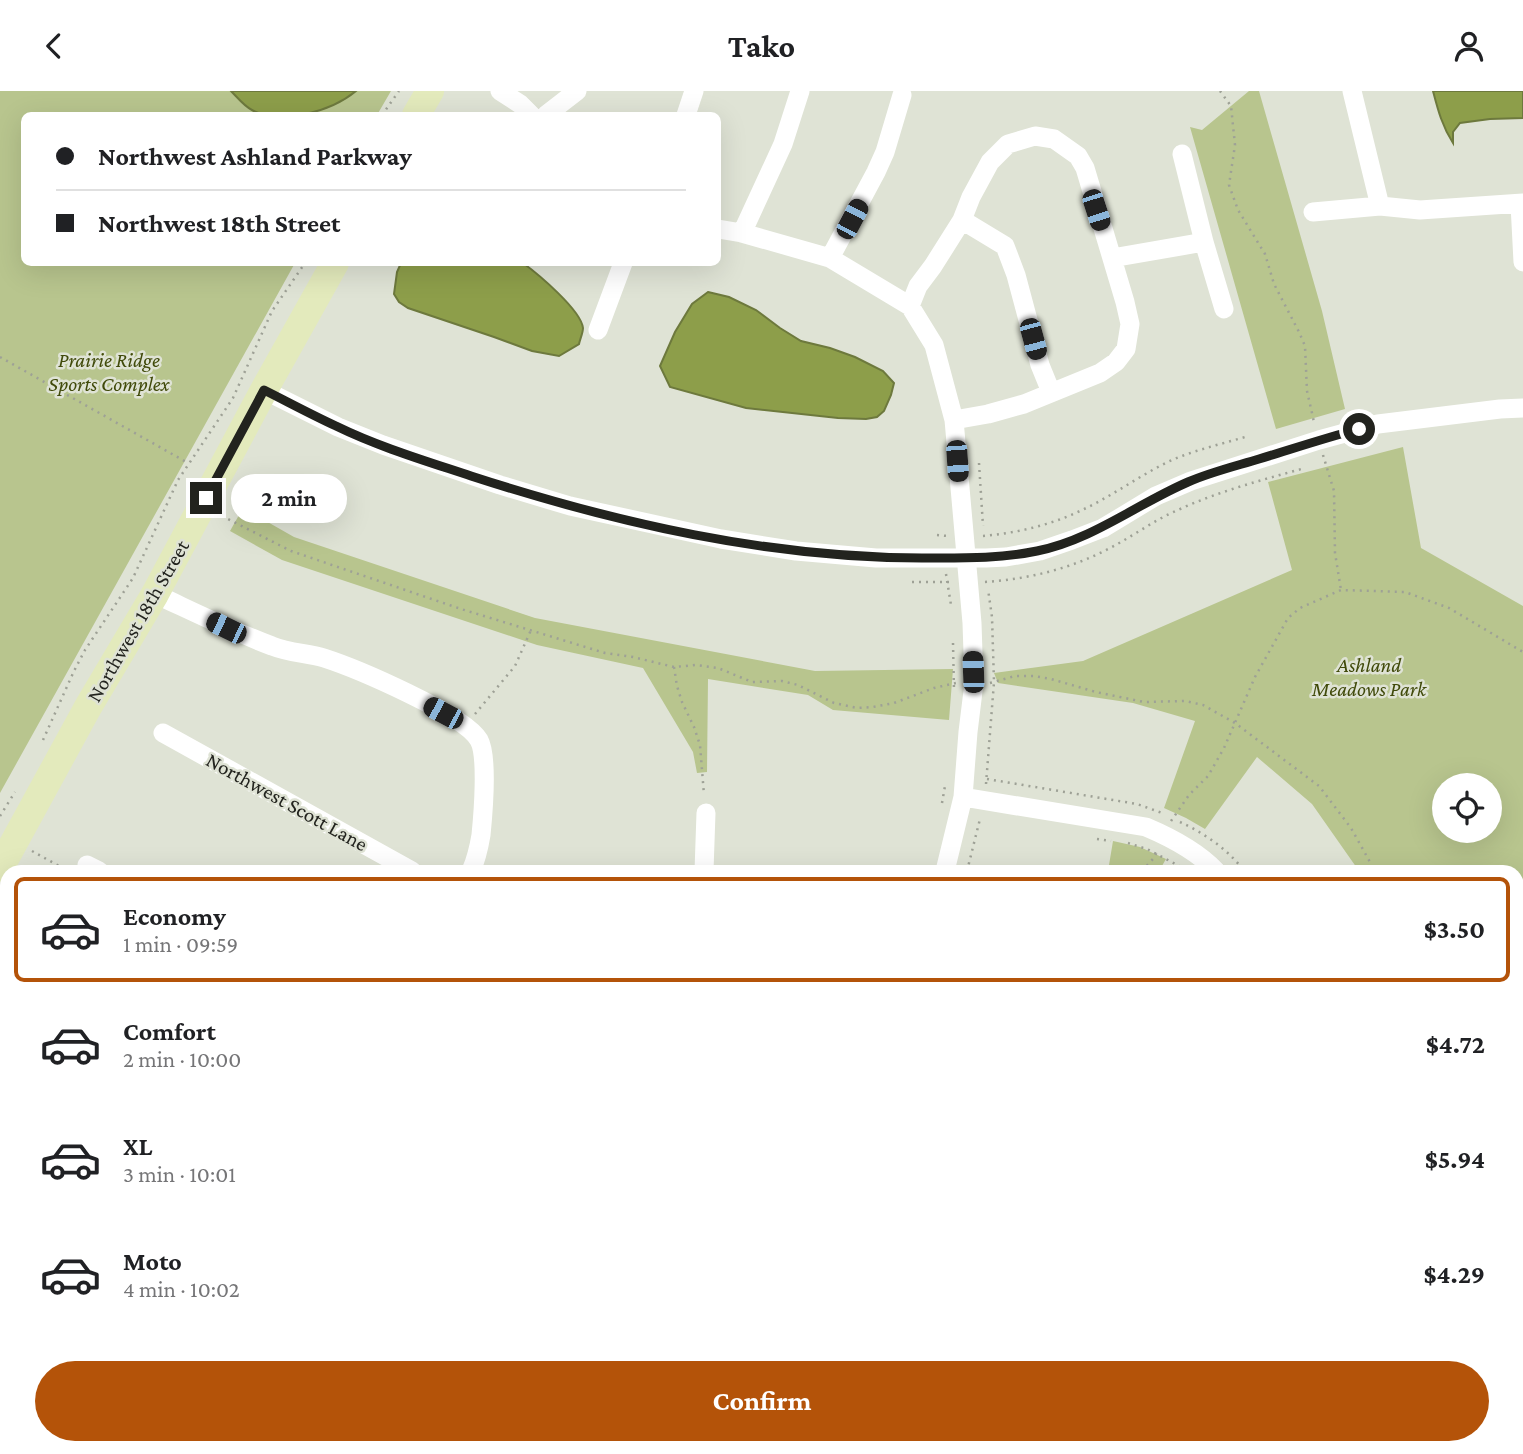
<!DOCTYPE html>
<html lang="en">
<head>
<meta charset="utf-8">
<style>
	body { margin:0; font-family:"Crimson Pro",serif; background:#f2f2f2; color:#202124; height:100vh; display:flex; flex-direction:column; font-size:26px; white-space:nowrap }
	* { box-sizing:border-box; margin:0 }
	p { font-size:23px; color:#757577 }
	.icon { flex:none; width:38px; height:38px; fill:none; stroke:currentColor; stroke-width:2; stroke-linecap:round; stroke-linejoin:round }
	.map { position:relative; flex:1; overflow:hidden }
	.drawer { position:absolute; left:0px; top:774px; width:1524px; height:590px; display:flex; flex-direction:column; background:#fff; border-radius:21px 21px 0 0; box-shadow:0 7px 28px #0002 }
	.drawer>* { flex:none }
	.top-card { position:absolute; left:21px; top:21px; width:700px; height:154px; border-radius:10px; box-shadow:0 7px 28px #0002; display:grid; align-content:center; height:154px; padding:0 35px; background:#fff }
	.controls { position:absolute; left:1432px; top:682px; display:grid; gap:14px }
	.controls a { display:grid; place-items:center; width:70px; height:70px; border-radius:50%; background:#fff; box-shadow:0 7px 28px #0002; font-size:35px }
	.end { position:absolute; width:32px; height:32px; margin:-16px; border:9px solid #22231e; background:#fff; box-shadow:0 0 0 4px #fff }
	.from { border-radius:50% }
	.bubble { position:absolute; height:49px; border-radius:24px; background:#fff; box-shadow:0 7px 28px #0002; font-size:23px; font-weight:700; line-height:49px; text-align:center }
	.car { position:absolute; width:21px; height:42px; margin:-21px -10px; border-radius:9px; box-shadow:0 0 5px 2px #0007; background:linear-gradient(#222 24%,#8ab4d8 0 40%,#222 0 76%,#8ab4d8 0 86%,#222 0) }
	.top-card b { display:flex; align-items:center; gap:24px; height:66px; font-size:26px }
	.top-card b+b { border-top:2px solid #e0e0e0 }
	.top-card i { width:18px; height:18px; background:#202124 }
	ul { padding:12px 0 0; list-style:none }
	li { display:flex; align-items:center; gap:21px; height:105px; margin:0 14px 10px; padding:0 21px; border:4px solid transparent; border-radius:10px }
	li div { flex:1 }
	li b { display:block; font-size:26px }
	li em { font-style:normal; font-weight:700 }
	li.selected { border-color:#b45309 }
	li>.icon { width:63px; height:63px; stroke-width:1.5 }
	.button { display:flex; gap:14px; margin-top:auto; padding:14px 35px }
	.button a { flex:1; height:80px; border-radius:42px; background:#b45309; color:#fff; font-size:28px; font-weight:700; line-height:80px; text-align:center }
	header { display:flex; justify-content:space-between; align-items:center; height:91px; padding:0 35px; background:#fff; font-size:32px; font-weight:700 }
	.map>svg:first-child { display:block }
	.built { fill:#d3d9c3 }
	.green { fill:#b8c58e; fill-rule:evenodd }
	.water { fill:#8d9e4a; stroke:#6d793d; stroke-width:2 }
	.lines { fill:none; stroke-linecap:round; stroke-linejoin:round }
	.path { stroke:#9ea196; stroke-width:2.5; stroke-dasharray:2 5; stroke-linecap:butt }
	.minor { stroke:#fff; stroke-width:19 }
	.tertiary { stroke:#fff; stroke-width:24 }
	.secondary { stroke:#e3eabc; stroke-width:28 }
	.route { stroke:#22231e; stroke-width:9 }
	.labels { text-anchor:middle; stroke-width:5; stroke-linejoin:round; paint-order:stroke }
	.park-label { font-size:21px; font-style:italic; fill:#404a0a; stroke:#dfe3d5 }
	.street-label { font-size:21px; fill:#22231e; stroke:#dfe3d5 }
</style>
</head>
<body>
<header><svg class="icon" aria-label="back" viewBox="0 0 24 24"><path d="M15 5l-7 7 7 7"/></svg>Tako<svg class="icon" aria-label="person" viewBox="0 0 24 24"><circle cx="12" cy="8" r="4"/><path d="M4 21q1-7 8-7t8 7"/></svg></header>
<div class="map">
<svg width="1523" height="1363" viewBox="0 0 1523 1363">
	<rect width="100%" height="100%" fill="#dfe3d5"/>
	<path class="built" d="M1523,953V1363H1489L1490,1356H1517V963Z"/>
	<path class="green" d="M0,0H391L377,24H24V172H295L0,702Z
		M1249,0H1259L1322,220L1345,318L1276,338L1190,36L1202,39Z
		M1403,356L1421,457L1523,515V874L1517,880V780H1359L1312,713L1257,666L1205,738L1186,727L1164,717L1195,630L1133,612L998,592L994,582L1083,570L1292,479L1268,391ZM1444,695H1489V740H1444Z
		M243,417L294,446L535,527L815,580L953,578L949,629L833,619L808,604L708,588L707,681L697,682L693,661L643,577L537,554L282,469L230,440Z
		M1113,750L1140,756L1166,768L1159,780H1108Z"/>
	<path class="water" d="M231,0H356C332,20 281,35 252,19C244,15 237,6 231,0Z
		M1433,0H1523V27L1490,28L1460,32L1453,41V52C1442,35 1438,19 1433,0Z
		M401,172H523C538,183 581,219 583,237C583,242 580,248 579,253L559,265L532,260L494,246L408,217L399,211L394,203L397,181Z
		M708,201L729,206L756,219L780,237L801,250L830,257L855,266L883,280L894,292L891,304L884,320L877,326L866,328L838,327L746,317L670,296L660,275L675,241L692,213Z"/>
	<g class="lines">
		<path class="path" d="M1220,0L1231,15L1235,54L1229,94L1238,119L1265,163L1274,193L1299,241L1305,255L1307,300L1314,331
			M382,24L399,0
			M0,266L188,372
			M1323,364L1334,400L1335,462L1341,499
			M979,372L983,435
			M222,425L291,460L461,518L605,562L633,566L674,576L696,574L718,577L752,591L782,590L798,594L834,612L857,617L873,616L894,612L934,597L956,592
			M937,444L948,445
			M983,445C1017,442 1051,434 1082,419C1108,407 1132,390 1158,376C1185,361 1215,355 1245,346
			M946,483L951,514
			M912,491H951
			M985,491C1028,488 1070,478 1108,458C1132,446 1154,429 1178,419C1219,400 1262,389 1305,377
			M953,552L954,598
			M674,576L677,595L682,611L694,636L700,654L704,704
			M990,592L1015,585H1034L1051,588L1096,601L1144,611L1185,610L1203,614L1235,632L1319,695L1351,737L1375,780
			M475,623L515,575L531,539
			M43,649L74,580L85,559L133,487L178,389L233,307L272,220L305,172
			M987,688L1137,713L1165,723
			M986,693L994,591L992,526L988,498
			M942,712L945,695
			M0,725L15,701
			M1171,730L1189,704L1208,685L1224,657L1255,586L1288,527L1300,517L1341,499L1405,501L1449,517L1523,561
			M1180,731C1204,742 1229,759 1244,780
			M1097,748L1111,750
			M1128,752L1147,758L1183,777
			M32,760L68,780
			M967,780L980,728
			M1142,780L1153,768L1157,761
			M1517,886L1523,880
			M1517,957L1523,946
			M1517,1077L1523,1081
			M988,1356L1000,1363
			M1083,1356L1095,1363"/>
		<path class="minor" d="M500,0L520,13L531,24
			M1352,0L1380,115
			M546,24L577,0
			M686,24L694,0
			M1182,63L1204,151L1224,218
			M1520,113L1523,171
			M1313,121L1380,115L1420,119L1523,112
			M962,129L1005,155L1016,184L1040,274L1051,301
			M718,138L742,142L830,167L910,215L934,254L954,329L972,532L974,592L968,641L963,706L945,780
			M742,142L783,53L800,0
			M830,167L876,81L885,61L902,4
			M1112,167L1204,151
			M910,215L918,195L933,175L962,129L971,106L990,71L1008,53L1035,45L1054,48L1078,65L1085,77L1125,211L1130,233L1126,258L1116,271L1100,282L1024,313L988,323L954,329
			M598,239L623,172
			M264,299L338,336L383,354L500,394L570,415L721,448L796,460L876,467H986L1006,466L1040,460L1072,449L1103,437L1156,405L1191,390L1319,349L1378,333L1500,318L1523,317
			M155,503C194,521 232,540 272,555C289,562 308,562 324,567C355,577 464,623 479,649C488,665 483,724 481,744C479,756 476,769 471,780
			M163,642L412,780
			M963,706L1146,736C1172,747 1197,760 1216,780
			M87,774L99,780
			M704,780L706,722
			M1517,914L1523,908
			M240,1356L250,1363
			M581,1356L588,1363
			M127,1363L132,1356
			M1377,1363L1379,1356"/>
		<path class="tertiary" d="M1033,1356L1046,1363"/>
		<path class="secondary" d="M416,24L430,0
			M0,777L88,616L155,503L264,299L335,172"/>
	</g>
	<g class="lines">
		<path class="route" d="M206,407L264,299C288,311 312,324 336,335C379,356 426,370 471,385C616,432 769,467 922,467C961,467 999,468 1037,460C1092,449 1137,413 1188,391C1211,381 1236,375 1259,368C1292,358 1325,347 1359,338"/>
	</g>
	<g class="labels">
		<g class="park-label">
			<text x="109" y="276">Prairie Ridge<tspan x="109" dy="24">Sports Complex</tspan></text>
			<text x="1369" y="581">Ashland<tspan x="1369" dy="24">Meadows Park</tspan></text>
		</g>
		<g class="street-label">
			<text transform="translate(138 530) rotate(-60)" y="7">Northwest 18th Street</text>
			<text transform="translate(287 711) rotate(29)" y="7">Northwest Scott Lane</text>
		</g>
	</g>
</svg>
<div class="controls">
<a><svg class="icon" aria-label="locate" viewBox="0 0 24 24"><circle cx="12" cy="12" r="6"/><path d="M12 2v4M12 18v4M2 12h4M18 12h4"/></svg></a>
</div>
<i class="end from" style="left:1359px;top:338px"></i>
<i class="end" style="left:206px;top:407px"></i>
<div class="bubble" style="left:231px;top:383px;width:116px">2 min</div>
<i class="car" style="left:1096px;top:119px;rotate:162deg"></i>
<i class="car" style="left:852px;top:128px;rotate:28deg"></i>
<i class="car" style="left:1033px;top:248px;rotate:165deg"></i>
<i class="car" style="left:957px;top:370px;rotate:176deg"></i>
<i class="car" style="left:226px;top:537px;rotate:296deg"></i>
<i class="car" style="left:973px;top:581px;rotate:358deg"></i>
<i class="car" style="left:443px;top:622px;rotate:298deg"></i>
<div class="top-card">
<b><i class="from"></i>Northwest Ashland Parkway</b>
<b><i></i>Northwest 18th Street</b>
</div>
<section class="drawer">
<ul>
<li class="selected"><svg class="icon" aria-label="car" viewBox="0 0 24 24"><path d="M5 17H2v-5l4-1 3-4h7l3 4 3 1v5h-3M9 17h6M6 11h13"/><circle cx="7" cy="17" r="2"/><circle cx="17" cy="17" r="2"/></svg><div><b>Economy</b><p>1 min · 09:59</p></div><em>$3.50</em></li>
<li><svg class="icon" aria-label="car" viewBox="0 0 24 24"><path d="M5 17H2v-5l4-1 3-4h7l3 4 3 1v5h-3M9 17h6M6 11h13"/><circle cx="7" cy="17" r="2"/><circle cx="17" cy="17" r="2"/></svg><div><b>Comfort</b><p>2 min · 10:00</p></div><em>$4.72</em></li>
<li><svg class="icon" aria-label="car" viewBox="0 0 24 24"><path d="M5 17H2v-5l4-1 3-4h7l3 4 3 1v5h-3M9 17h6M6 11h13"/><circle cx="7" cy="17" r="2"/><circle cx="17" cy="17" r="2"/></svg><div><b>XL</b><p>3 min · 10:01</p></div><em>$5.94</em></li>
<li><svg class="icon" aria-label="car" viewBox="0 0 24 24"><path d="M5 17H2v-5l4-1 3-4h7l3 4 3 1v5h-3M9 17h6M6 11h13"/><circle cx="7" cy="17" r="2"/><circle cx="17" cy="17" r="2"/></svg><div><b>Moto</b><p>4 min · 10:02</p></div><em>$4.29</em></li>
</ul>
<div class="button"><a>Confirm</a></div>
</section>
</div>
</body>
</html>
